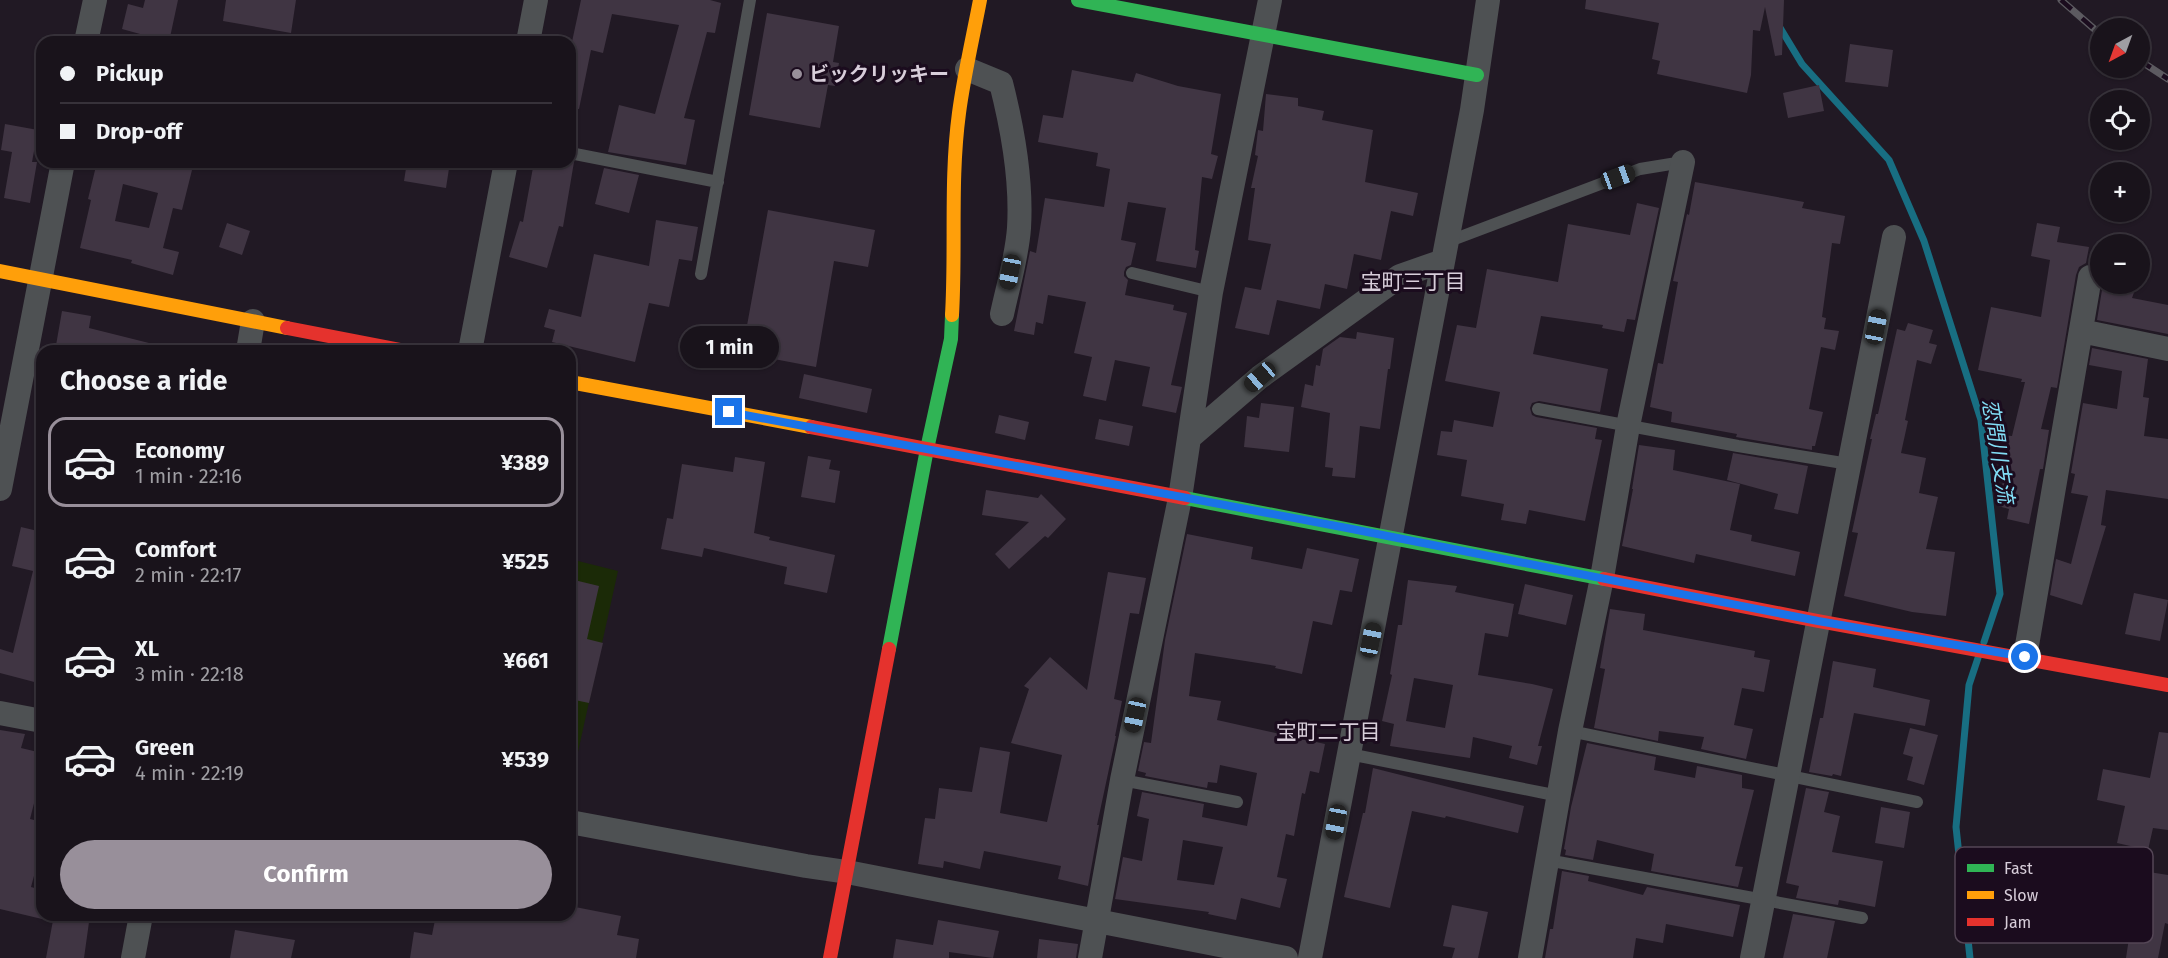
<!DOCTYPE html>
<html lang="en">
<head>
<meta charset="utf-8">
<style>
	body { margin:0; font-family:"Fira Sans","Noto Sans JP",sans-serif; background:#262028; color:#f1f3f6; height:100vh; display:flex; flex-direction:column; font-size:22px; white-space:nowrap }
	* { box-sizing:border-box; margin:0 }
	p { font-size:20px; color:#9f9ea3 }
	.icon { flex:none; width:33px; height:33px; fill:none; stroke:currentColor; stroke-width:2; stroke-linecap:round; stroke-linejoin:round }
	.map { position:relative; flex:1; overflow:hidden }
	.drawer { position:absolute; left:36px; top:345px; width:540px; height:576px; display:flex; flex-direction:column; background:#19131b; border-radius:18px; box-shadow:0 2px 4px #0004,0 0 0 2px #37323a }
	.drawer>* { flex:none }
	.banner { position:absolute; left:36px; top:36px; width:540px; height:132px; border-radius:18px; box-shadow:0 2px 4px #0004,0 0 0 2px #37323a; display:grid; align-content:center; height:132px; padding:0 24px; background:#19131b }
	.needle { width:39px; rotate:221deg }
	.tools { position:absolute; left:2090px; top:18px; display:grid; gap:12px }
	.tools a { display:grid; place-items:center; width:60px; height:60px; border-radius:50%; background:#19131b; box-shadow:0 2px 4px #0004,0 0 0 2px #37323a; font-size:30px }
	.end { position:absolute; width:27px; height:27px; margin:-14px; border:8px solid #1a73e8; background:#fff; box-shadow:0 0 0 3px #fff }
	.from { border-radius:50% }
	.bubble { position:absolute; height:42px; border-radius:21px; background:#19131b; box-shadow:0 2px 4px #0004,0 0 0 2px #37323a; font-size:20px; font-weight:700; line-height:42px; text-align:center }
	.car { position:absolute; width:18px; height:36px; margin:-18px -9px; border-radius:8px; box-shadow:0 0 4px 2px #0007; background:linear-gradient(#222 24%,#8ab4d8 0 40%,#222 0 76%,#8ab4d8 0 86%,#222 0) }
	.banner b { display:flex; align-items:center; gap:21px; height:57px; font-size:22px }
	.banner b+b { border-top:2px solid #37323a }
	.banner i { width:15px; height:15px; background:#f1f3f6 }
	ul { padding:0; list-style:none }
	li { display:flex; align-items:center; gap:18px; height:90px; margin:0 12px 9px; padding:0 12px; border:3px solid transparent; border-radius:18px }
	li div { flex:1 }
	li b { display:block; font-size:22px }
	li em { font-style:normal; font-weight:700 }
	li.on { border-color:#988f9a }
	li>.icon { width:54px; height:54px; stroke-width:1.5 }
	h2 { padding:0 24px; font-size:27px; line-height:72px }
	.button { display:flex; gap:12px; margin-top:auto; padding:12px 24px }
	.button a { flex:1; height:69px; border-radius:36px; background:#988f9a; color:#fff; font-size:24px; font-weight:700; line-height:69px; text-align:center }
	.map>svg:first-child { display:block }
	.green { fill:#1b2a07 }
	.lines { fill:none; stroke-linecap:round; stroke-linejoin:round }
	.stream { stroke:#186e82; stroke-width:7 }
	.building { fill:#403543; fill-rule:evenodd }
	.lane { stroke:#4e5153; stroke-width:12 }
	.street { stroke:#4e5153; stroke-width:24 }
	.fast { stroke:#30b455; stroke-width:14 }
	.slow { stroke:#ff9f0a; stroke-width:14 }
	.jam { stroke:#e5322d; stroke-width:14 }
	.rail-casing { stroke:#5c5a60; stroke-width:7 }
	.rail { stroke:#1b0c1e; stroke-width:4.5; stroke-dasharray:14; stroke-linecap:butt }
	.route { stroke:#1a73e8; stroke-width:8 }
	.poi-dot { fill:#988f9a; stroke:#1b0c1e; stroke-width:2 }
	.labels { text-anchor:middle; stroke-width:6; stroke-linejoin:round; paint-order:stroke }
	.poi-label { font-size:20px; font-weight:bold; fill:#d8ceda; stroke:#1b0c1e; text-anchor:start }
	.neighbourhood-label { font-size:21px; fill:#d8ceda; stroke:#1b0c1e }
	.water-label { font-size:21px; font-style:italic; fill:#82def6; stroke:#1b0c1e }
	.key { fill:#1b0c1e; stroke:#544656; stroke-width:1.5 }
	.key-label { font-size:16px; fill:#d8ceda }
</style>
</head>
<body>
<div class="map">
<svg width="2168" height="958" viewBox="0 0 2168 958">
	<rect width="100%" height="100%" fill="#211924"/>
	<path class="green" d="M570,559L618,571L570,788Z"/>
	<g class="lines">
		<path class="stream" d="M1779,26L1802,64L1889,160L1924,241L1981,420L2000,594L1984,642
			M1970,958L1956,827L1969,685L1978,658"/>
	</g>
	<path class="building" d="M145,0H178L169,42L122,29L128,4L143,8Z
		M226,0H296L291,33L223,21Z
		M581,0H710L721,3L715,33L707,32L684,118L695,120L686,165L608,152L619,105L655,114L679,25L612,14L603,53L591,50L579,109L570,108V51Z
		M1586,0H1784L1782,55L1775,56L1765,7L1760,31L1753,30L1751,75L1747,93L1657,74L1660,61L1652,59L1659,23L1585,9Z
		M767,13L839,26L833,62L839,63L835,86L828,85L820,128L749,115Z
		M1850,44L1893,50L1888,87L1845,82Z
		M1072,70L1133,82L1136,73L1178,86L1221,94L1211,154L1218,156L1212,179L1202,177L1195,250L1199,251L1196,268L1156,261L1166,208L1128,202L1121,240L1136,243L1131,265L1126,267L1124,272V276L1128,280L1125,295L1174,305L1173,310L1187,313L1171,385L1182,387L1176,413L1142,406L1150,367L1115,360L1106,401L1083,396L1092,357L1074,353L1086,302L1048,295L1043,324L1036,322L1034,335L1014,331L1030,251L1036,253L1045,198L1104,207L1110,169L1096,166L1098,153L1038,142L1043,115L1063,118Z
		M1819,85L1824,111L1788,118L1783,93Z
		M1266,94L1298,98V106L1324,111L1322,120L1373,130L1365,182L1418,193L1413,216L1391,211L1381,260L1354,254L1347,289L1325,284L1320,309L1277,300L1269,335L1235,328L1245,287L1261,290L1271,244L1248,240L1255,188H1251L1258,156L1255,155L1258,130L1263,131Z
		M5,124L38,130L32,162H37L30,203L4,198L12,152L1,150Z
		M97,162H194L182,210L173,208L163,248L179,252L173,275L131,263L132,260L80,248L91,200L88,199ZM123,184L158,193L149,228L115,221Z
		M407,162H450L446,188L404,181Z
		M534,162H574L563,227L559,226L547,268L509,257L520,221L523,222Z
		M604,168L639,175L629,213L595,204Z
		M1695,182L1804,202L1802,208L1845,216L1840,244L1832,243L1822,317L1826,318L1824,329L1839,331L1835,350L1821,347L1809,409L1823,412L1815,446H1812V450L1736,437L1737,434L1671,422L1672,412L1650,407L1658,363L1663,364L1678,282L1673,281L1687,214L1689,215Z
		M1637,203L1659,208L1635,320L1627,319L1624,332L1602,328L1603,325L1541,316L1533,354L1608,369L1600,412L1539,401L1532,403L1530,408L1532,415L1536,417L1597,428L1595,439L1602,440L1585,521L1529,510L1526,524L1501,520L1504,504L1461,496L1467,460L1437,455L1441,431L1452,432L1454,420L1493,427L1500,392L1445,381L1457,325L1476,328L1487,269L1558,282L1568,224L1630,235Z
		M768,210L875,230L868,267L834,261L816,367L742,353Z
		M656,220L698,227L692,261L679,259L669,307L649,303L635,362L552,342L555,330L544,327L549,309L581,317L594,254L649,266Z
		M227,223L250,231L242,255L219,247Z
		M2037,223L2060,227L2057,242L2089,247L2086,263L2079,267L2076,275L2057,388L2051,387L2041,429L2049,430L2043,469H2040L2029,524L2007,519L2009,509L1998,506L2008,456L1996,454L1999,435L2012,436L2025,382H2021L2022,379L1978,370L1991,307L2041,317L2050,260L2031,256Z
		M2103,284H2137L2132,298L2168,305V334L2097,320Z
		M62,311L91,316L89,328L153,344L152,351H55Z
		M1908,323L1933,330L1929,343L1937,345L1931,364L1917,360L1905,420L1908,421L1901,453L1926,458L1919,493L1938,497L1926,549L1955,552L1946,616L1912,612L1844,596L1858,533L1852,532L1872,439H1870L1876,414H1878L1897,329L1905,331Z
		M1357,332L1394,338L1390,369H1388L1380,429L1360,426L1355,478L1332,476L1333,468L1325,467L1330,413L1301,407L1305,384L1313,386L1316,365L1320,366L1323,349L1340,337L1356,339Z
		M2092,348L2148,359L2143,397L2149,398L2144,436L2168,439V499L2106,490L2101,525L2106,526L2082,605L2050,595L2056,559L2071,564L2088,496L2071,493L2075,474L2071,473L2083,403L2117,409L2122,371L2089,365Z
		M804,374L872,389L867,413L799,398Z
		M1261,403L1294,407L1289,452L1244,447L1247,416L1259,418Z
		M999,415L1029,422L1025,440L995,433Z
		M1099,419L1133,426L1129,446L1095,439Z
		M1639,445L1675,450L1673,470L1740,484L1730,530L1752,535L1751,541L1800,552L1795,576L1696,554L1694,563L1622,546L1633,489H1632Z
		M1733,453L1808,466L1798,514L1774,509L1778,494L1727,480Z
		M808,456L831,460L829,469L840,471L835,503L801,497Z
		M735,457L765,462L754,533L770,537L769,540L835,555L827,593L784,584L787,567L704,548L702,557L661,549L667,518L673,519L682,464L733,472Z
		M986,490L1038,498L1041,494L1066,519L1048,538L1045,536L1009,569L995,554L1029,522L982,515Z
		M21,527L42,532V684L0,673V649L13,653L33,571L12,566Z
		M1187,534L1253,547L1251,559L1302,569L1307,548L1359,559L1352,592L1340,590L1332,625L1313,621L1302,674L1275,668L1276,666L1195,653L1189,696L1221,701L1217,720L1325,744L1319,773L1310,771L1305,794L1302,793L1294,836L1286,834L1277,877L1287,879L1280,908L1241,898L1236,920L1208,914L1209,912L1115,899L1123,857L1142,861L1149,819L1137,816L1142,792L1204,804L1202,817L1247,826L1257,773L1220,765L1217,783L1208,782L1207,788L1145,776L1146,773L1138,771L1144,742L1151,743L1165,640ZM1183,840L1223,847L1214,885L1177,880Z
		M1108,572L1146,578L1139,614L1130,613L1114,699L1122,701L1115,736H1116L1097,825H1099L1088,886L1058,879L1061,866L984,851L980,869L944,861L943,868L918,864L925,818L935,819L939,788L972,792L980,747L1010,752L1000,813L1047,822L1062,755L1011,743L1029,689L1024,686L1050,657L1087,690Z
		M570,579L599,586L587,639L603,643L589,703L570,699Z
		M1408,580L1457,586L1455,592L1514,604L1508,637L1485,633L1478,675L1532,684L1553,689L1538,746H1542L1537,765L1509,758L1512,746L1473,737L1470,758L1390,746L1394,724L1382,721L1392,675L1390,674L1398,625H1402ZM1414,678L1453,685L1445,728L1406,721Z
		M1525,584L1573,595L1566,625L1518,614Z
		M2134,593L2168,600L2160,641L2125,634Z
		M1610,609L1645,614L1643,630L1755,651L1754,657L1770,660L1764,692L1742,688L1734,725L1753,729L1746,759L1701,749L1704,737L1659,731L1658,741L1594,728L1605,669L1600,668Z
		M1833,661L1876,669L1873,687L1930,700L1925,726L1854,713L1841,776L1833,774L1832,776L1809,772L1820,718H1823Z
		M1910,728L1938,735L1924,785L1907,780L1913,757L1903,754Z
		M0,730L25,734L21,748L42,753V772L30,819L42,822V846L31,887L42,890V919L0,909Z
		M2159,732L2168,733V830L2153,828L2148,850L2117,843L2125,806L2097,800L2103,769L2150,778Z
		M1587,743L1656,757L1654,770L1695,778L1697,766L1742,775V788L1754,790L1735,866L1743,867L1738,887L1651,871L1654,854L1597,840L1593,860L1565,855L1566,850L1564,849L1571,807Z
		M1373,768L1524,806L1518,833L1446,816L1445,818L1412,811L1390,908L1344,897L1363,813H1365Z
		M1806,788L1829,792L1824,812L1840,816L1832,852L1883,861L1875,907L1839,900L1838,905L1796,898L1799,886L1786,883Z
		M1881,807L1910,812L1904,848L1875,843Z
		M1562,871L1589,876L1588,881L1643,895L1647,887L1740,905L1733,937L1666,924L1663,943L1636,938L1633,958H1545L1550,929H1553Z
		M2149,872L2168,875V924L2165,923L2158,958H2126L2129,938L2097,931L2098,924L2072,918L2077,893L2144,907Z
		M1452,905L1488,912L1478,958H1452L1455,948L1443,946Z
		M570,906L621,916L617,935L639,939L636,958H410L414,932L432,935L436,915L454,918L455,915H570Z
		M1793,914L1835,921L1827,958H1783Z
		M54,915H90L84,958H46Z
		M938,920L999,931L993,958L949,952V958H893L896,939L933,945Z
		M235,930L295,940L291,958H230Z
		M1039,939L1078,944L1076,958H1037Z"/>
	<g class="lines">
		<path class="lane" d="M570,153L718,182
			M1447,242L1640,169L1683,162
			M1132,273L1211,292
			M701,274L750,0
			M1538,409L1738,446L1849,464
			M1570,731L1917,802
			M1349,754L1559,796
			M1122,780L1237,802
			M1547,860L1862,918"/>
		<path class="street" d="M86,42L95,0
			M528,42L536,0
			M967,69L1001,83C1013,130 1022,179 1019,228C1017,257 1008,286 1002,314
			M2081,331L2168,349
			M248,351L253,321
			M470,351L506,162
			M1189,438L1260,377L1400,276L1443,261
			M0,489L63,162
			M2025,657L2090,277
			M0,713L42,721
			M570,822L806,866L847,872L1286,958
			M133,958L141,915
			M1090,958L1122,780L1180,498L1211,292L1270,0
			M1310,958L1472,110L1488,0
			M1530,958L1570,731L1602,578L1628,426L1683,162
			M1752,958L1894,237"/>
		<path class="fast" d="M1078,0L1477,75
			M1185,498L1604,579
			M889,649L927,449L951,339L952,315"/>
		<path class="slow" d="M0,271L287,328
			M952,315C956,248 950,180 959,113C964,75 973,37 980,0
			M570,382L811,427"/>
		<path class="jam" d="M287,328L406,351
			M811,427L1185,498
			M1604,579L1818,621L2168,685
			M830,958L889,649"/>
		<defs>
			<path id="rail" d="M2061,0L2100,34
				M2139,60L2168,79"/>
		</defs>
		<use href="#rail" class="rail-casing"/>
		<use href="#rail" class="rail"/>
	</g>
	<g class="lines">
		<path class="route" d="M729,412L1347,528L1818,621L2025,657"/>
	</g>
	<circle class="poi-dot" cx="797" cy="74" r="6"/>
	<g class="labels">
		<g class="poi-label">
			<text x="809" y="81">ビックリッキー</text>
		</g>
		<g class="neighbourhood-label">
			<text x="1413" y="289">宝町三丁目</text>
			<text x="1328" y="739">宝町二丁目</text>
		</g>
		<g class="water-label">
			<text transform="translate(1998 451) rotate(81)" y="7">恋問川支流</text>
		</g>
	</g>
	<rect x="1955" y="847" width="198" height="96" rx="9" class="key"/>
	<rect x="1967" y="864" width="27" height="8" fill="#30b455"/>
	<rect x="1967" y="891" width="27" height="8" fill="#ff9f0a"/>
	<rect x="1967" y="918" width="27" height="8" fill="#e5322d"/>
	<g class="key-label">
		<text x="2004" y="874">Fast</text>
		<text x="2004" y="901">Slow</text>
		<text x="2004" y="928">Jam</text>
	</g>
</svg>
<div class="tools">
<a><svg class="needle" viewBox="-14 -14 28 28"><path d="M0-13l5 13h-10z" fill="#e53935"/><path d="M0 13l5-13h-10z" fill="#9f9ea3"/></svg></a>
<a><svg class="icon" aria-label="locate" viewBox="0 0 24 24"><circle cx="12" cy="12" r="6"/><path d="M12 2v4M12 18v4M2 12h4M18 12h4"/></svg></a>
<a>+</a>
<a>−</a>
</div>
<i class="end from" style="left:2025px;top:657px"></i>
<i class="end" style="left:729px;top:412px"></i>
<div class="bubble" style="left:680px;top:326px;width:99px">1 min</div>
<i class="car" style="left:1618px;top:177px;rotate:70deg"></i>
<i class="car" style="left:1010px;top:272px;rotate:191deg"></i>
<i class="car" style="left:1876px;top:327px;rotate:11deg"></i>
<i class="car" style="left:1260px;top:377px;rotate:229deg"></i>
<i class="car" style="left:1371px;top:640px;rotate:11deg"></i>
<i class="car" style="left:1135px;top:715px;rotate:192deg"></i>
<i class="car" style="left:1336px;top:822px;rotate:191deg"></i>
<div class="banner">
<b><i class="from"></i>Pickup</b>
<b><i></i>Drop-off</b>
</div>
<section class="drawer">
<h2>Choose a ride</h2>
<ul>
<li class="on"><svg class="icon" aria-label="car" viewBox="0 0 24 24"><path d="M5 17H2v-5l4-1 3-4h7l3 4 3 1v5h-3M9 17h6M6 11h13"/><circle cx="7" cy="17" r="2"/><circle cx="17" cy="17" r="2"/></svg><div><b>Economy</b><p>1 min · 22:16</p></div><em>¥389</em></li>
<li><svg class="icon" aria-label="car" viewBox="0 0 24 24"><path d="M5 17H2v-5l4-1 3-4h7l3 4 3 1v5h-3M9 17h6M6 11h13"/><circle cx="7" cy="17" r="2"/><circle cx="17" cy="17" r="2"/></svg><div><b>Comfort</b><p>2 min · 22:17</p></div><em>¥525</em></li>
<li><svg class="icon" aria-label="car" viewBox="0 0 24 24"><path d="M5 17H2v-5l4-1 3-4h7l3 4 3 1v5h-3M9 17h6M6 11h13"/><circle cx="7" cy="17" r="2"/><circle cx="17" cy="17" r="2"/></svg><div><b>XL</b><p>3 min · 22:18</p></div><em>¥661</em></li>
<li><svg class="icon" aria-label="car" viewBox="0 0 24 24"><path d="M5 17H2v-5l4-1 3-4h7l3 4 3 1v5h-3M9 17h6M6 11h13"/><circle cx="7" cy="17" r="2"/><circle cx="17" cy="17" r="2"/></svg><div><b>Green</b><p>4 min · 22:19</p></div><em>¥539</em></li>
</ul>
<div class="button"><a>Confirm</a></div>
</section>
</div>
</body>
</html>
